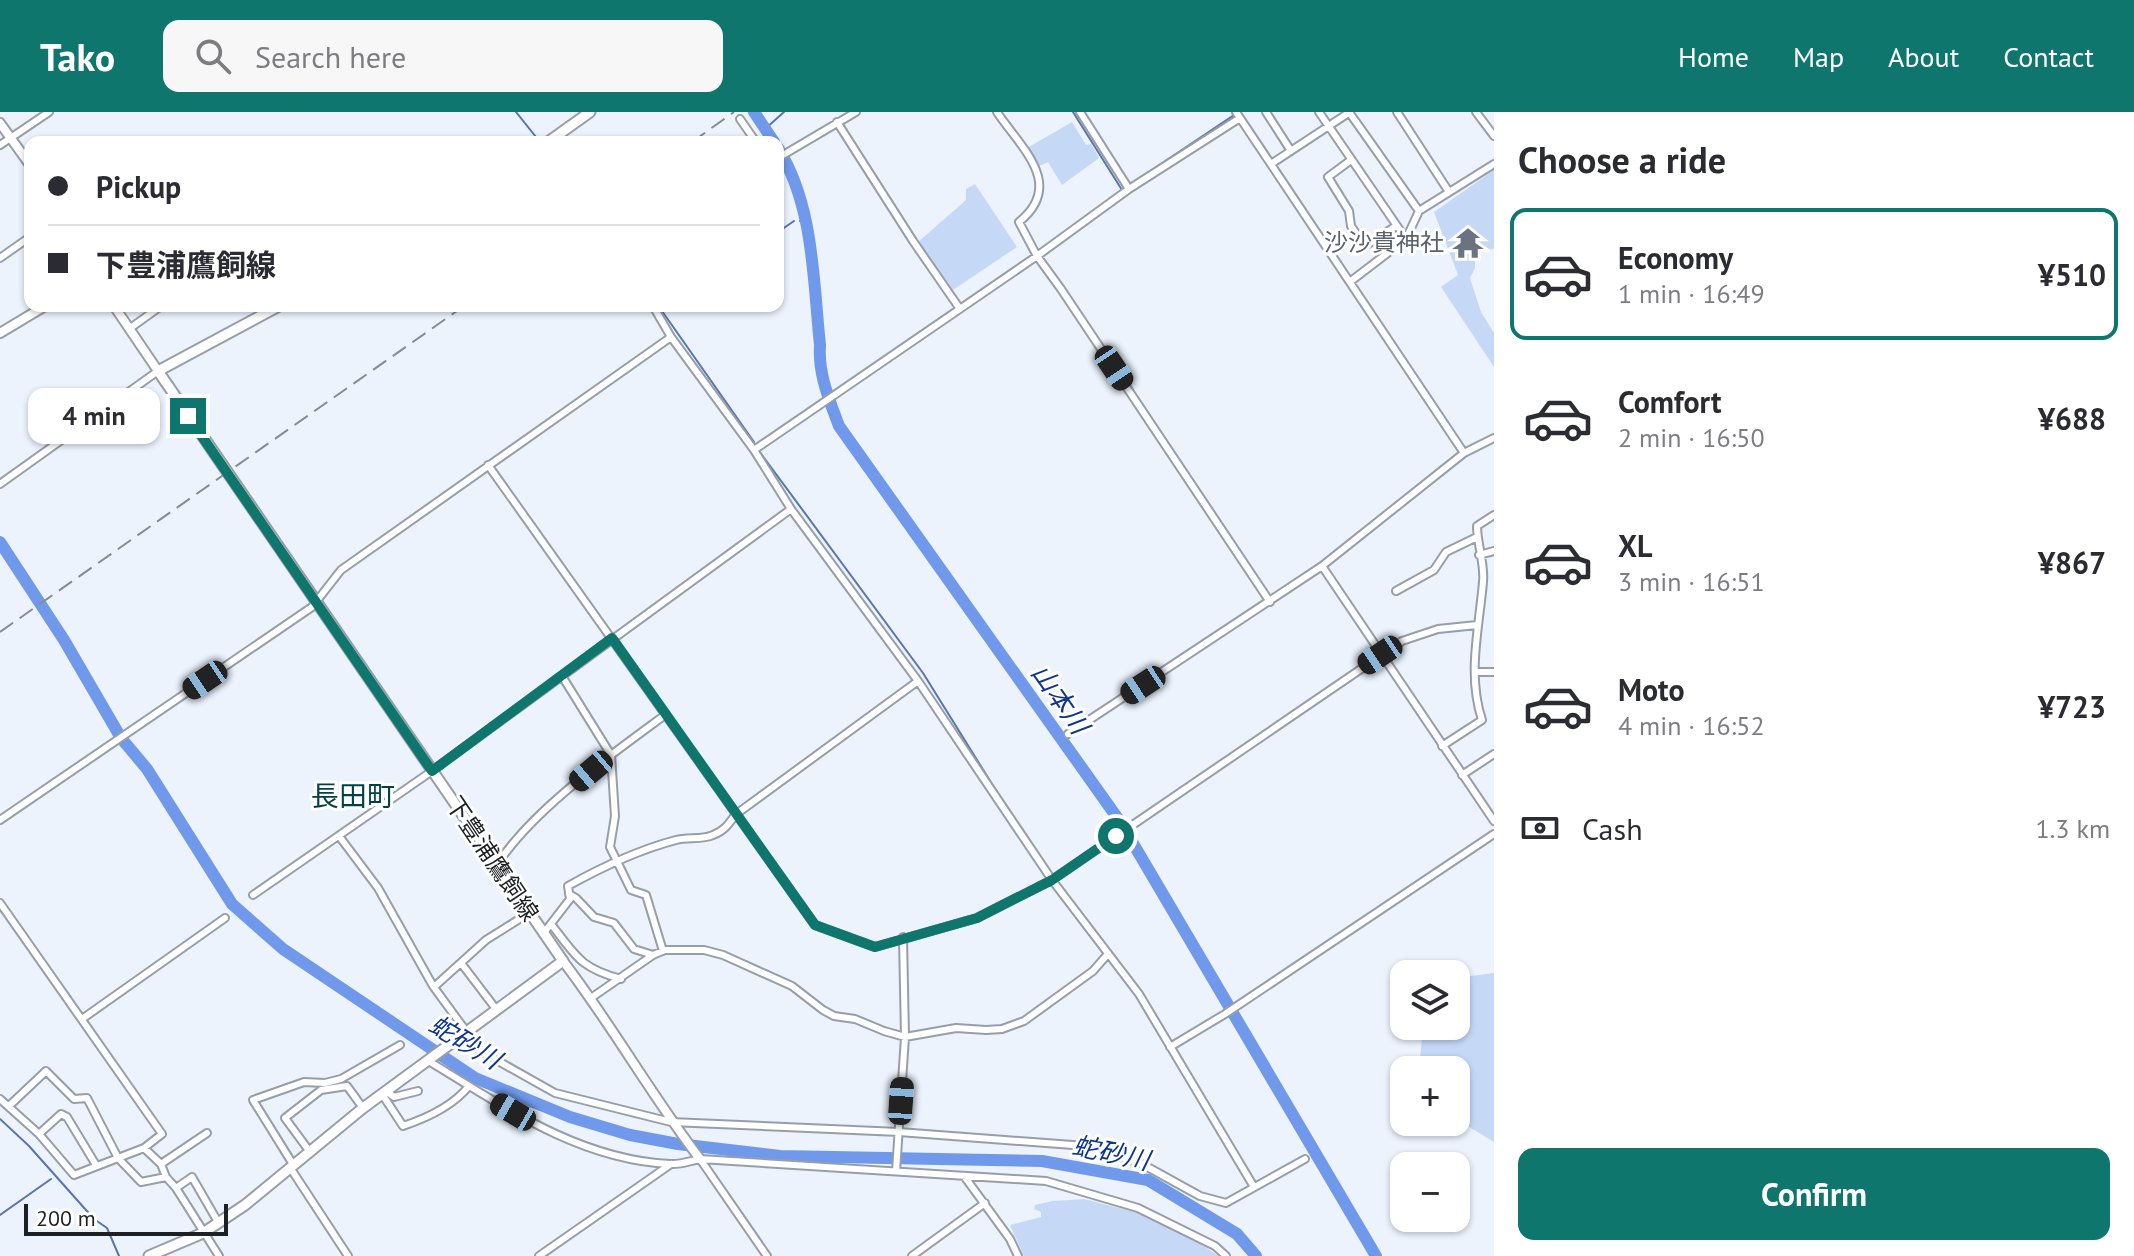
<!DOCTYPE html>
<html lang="en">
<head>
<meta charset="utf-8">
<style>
	body { margin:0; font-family:"PT Sans","Noto Sans JP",sans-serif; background:#f7f7f7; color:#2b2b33; height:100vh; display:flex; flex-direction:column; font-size:30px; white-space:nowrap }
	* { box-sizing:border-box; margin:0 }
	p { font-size:26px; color:#7c7c81 }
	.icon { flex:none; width:44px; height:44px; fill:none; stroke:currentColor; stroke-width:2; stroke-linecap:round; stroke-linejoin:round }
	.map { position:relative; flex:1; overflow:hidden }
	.side { display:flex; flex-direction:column; background:#fff; width:640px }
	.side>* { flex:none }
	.top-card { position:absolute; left:24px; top:24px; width:760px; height:176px; border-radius:16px; box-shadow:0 2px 6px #0004; display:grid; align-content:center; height:176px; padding:0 24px; background:#fff }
	.fabs { position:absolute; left:1390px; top:848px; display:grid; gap:16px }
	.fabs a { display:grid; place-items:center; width:80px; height:80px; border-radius:16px; background:#fff; box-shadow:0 2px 6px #0004; font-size:40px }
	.scale { position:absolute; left:24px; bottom:20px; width:204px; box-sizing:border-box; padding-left:8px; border:4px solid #1e2124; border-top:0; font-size:22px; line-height:28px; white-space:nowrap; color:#1e2124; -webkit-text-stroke:6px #fff; paint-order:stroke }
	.end { position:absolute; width:36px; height:36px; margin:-18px; border:10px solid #0f766e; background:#fff; box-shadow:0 0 0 4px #fff }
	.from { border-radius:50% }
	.bubble { position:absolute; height:56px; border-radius:16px; background:#fff; box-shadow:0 2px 6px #0004; font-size:26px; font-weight:600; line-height:56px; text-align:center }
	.car { position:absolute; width:24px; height:48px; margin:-24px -12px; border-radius:10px; box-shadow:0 0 6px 2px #0007; background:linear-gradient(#222 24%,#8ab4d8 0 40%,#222 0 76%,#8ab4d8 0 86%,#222 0) }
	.top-card b { display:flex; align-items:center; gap:28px; height:76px; font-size:30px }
	.top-card b+b { border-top:2px solid #e1e1e2 }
	.top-card i { width:20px; height:20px; background:#2b2b33 }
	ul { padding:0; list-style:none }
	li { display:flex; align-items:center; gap:24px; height:132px; margin:0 16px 12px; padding:0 8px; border:4px solid transparent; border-radius:16px }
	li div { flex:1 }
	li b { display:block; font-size:30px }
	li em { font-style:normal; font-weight:600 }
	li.on { border-color:#0f766e }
	li>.icon { width:72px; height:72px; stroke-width:1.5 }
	h2 { padding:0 24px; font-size:36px; line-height:96px }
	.pay { display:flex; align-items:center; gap:20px; height:88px; padding:0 24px; font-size:30px }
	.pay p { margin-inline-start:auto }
	.button { display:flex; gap:16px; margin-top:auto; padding:16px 24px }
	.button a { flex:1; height:92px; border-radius:16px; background:#0f766e; color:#fff; font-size:32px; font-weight:600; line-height:92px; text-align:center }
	header { display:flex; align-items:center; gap:48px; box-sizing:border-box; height:112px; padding:0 40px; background:#0f766e; color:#fff }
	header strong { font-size:38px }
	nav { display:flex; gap:44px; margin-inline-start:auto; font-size:28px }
	.search { width:560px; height:72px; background:#f7f7f7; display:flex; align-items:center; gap:20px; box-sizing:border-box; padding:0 28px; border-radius:16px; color:#7c7c81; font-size:30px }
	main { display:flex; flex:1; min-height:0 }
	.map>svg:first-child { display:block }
	.green { fill:#c5d9f7 }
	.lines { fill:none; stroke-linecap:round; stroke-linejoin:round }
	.stream { stroke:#5775af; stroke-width:2 }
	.river { stroke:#7099eb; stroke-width:12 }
	.minor-casing { stroke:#989ea8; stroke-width:10 }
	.tertiary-casing { stroke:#989ea8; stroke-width:12 }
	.secondary-casing { stroke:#989ea8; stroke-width:13 }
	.minor { stroke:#fff; stroke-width:6 }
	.tertiary { stroke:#fff; stroke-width:8 }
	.secondary { stroke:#fff; stroke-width:9 }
	.rail { stroke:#868b91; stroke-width:2; stroke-dasharray:16 8; stroke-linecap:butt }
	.route { stroke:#0f766e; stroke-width:10 }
	.labels { text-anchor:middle; stroke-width:6; stroke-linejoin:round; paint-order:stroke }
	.worship-label { font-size:24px; fill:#5b616d; stroke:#fff; text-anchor:end }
	.street-label { font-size:24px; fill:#1e2124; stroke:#fff }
	.water-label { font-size:26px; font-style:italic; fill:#0d3592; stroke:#fff }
	.quarter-label { font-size:28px; fill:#004346; stroke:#fff }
</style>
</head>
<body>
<header>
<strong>Tako</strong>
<div class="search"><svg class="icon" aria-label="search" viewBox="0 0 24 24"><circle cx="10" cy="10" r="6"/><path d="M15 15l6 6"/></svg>Search here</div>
<nav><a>Home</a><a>Map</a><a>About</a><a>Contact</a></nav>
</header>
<main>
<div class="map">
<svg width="1494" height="1144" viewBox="0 0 1494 1144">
	<rect width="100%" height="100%" fill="#ecf3fd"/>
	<path class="green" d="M1072,10L1086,33L1091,32L1099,46L1062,73L1048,50L1037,55L1027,36Z
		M1494,58V137L1475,139V156L1470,166L1481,200L1494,221V255L1441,175L1458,163L1434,100Z
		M975,72L1017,135L953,178L918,130L966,88V77Z
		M1494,861V1030L1456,1007V958H1419L1423,914H1456V866Z
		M1084,1087L1170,1109L1218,1144H1024L1010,1113L1041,1105V1100L1034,1097L1035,1093L1053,1089Z"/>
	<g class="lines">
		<path class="stream" d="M516,0L540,30
			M1073,0L1122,78L1124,76
			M765,17L784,0
			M1131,72L1234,3
			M800,109L806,107
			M778,120L794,109
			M670,194L662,199L754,330
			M759,339L923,561L1005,693
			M0,1007L29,1034L94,1107L107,1116L119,1144
			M0,1103L51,1067"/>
		<path class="river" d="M754,0L774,30
			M778,36C814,94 813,167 820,233C818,262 829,287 839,314L1121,711L1376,1144
			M0,430L64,528L121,626L147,657L232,792L283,837L475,966L570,1005L630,1023L678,1032L780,1044L1042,1049L1148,1068L1237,1122L1256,1144"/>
		<defs>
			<path id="minor" d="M997,0C1020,35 1066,72 1019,110L1037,144L1061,177L1270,490
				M1080,0L1129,77
				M1236,0L1464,341
				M1266,0L1291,39
				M1319,0L1406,127
				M1349,0L1419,99
				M1397,0L1449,80
				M1476,0L1494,24
				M740,7L756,30
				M837,10L913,129L960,197
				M0,33L49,0
				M778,46L856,0
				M1351,48L1328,65L1349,99L1351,114L1365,134L1396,114
				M1271,52L1350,0
				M0,146L30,125
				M1351,169L1406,127L1419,99L1494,52
				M653,194L671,225L754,338L791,397L918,569L1052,768L1139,882L1254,1075
				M129,217L161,194
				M754,338L1037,144L1129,77L1240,6
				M488,353L815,813L875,835L977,806L1052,768L1402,529L1438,517L1477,513
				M0,372L158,259
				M1479,443L1494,439
				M1322,454L1494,709
				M1396,479L1434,458L1446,440L1477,425
				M1475,560H1494
				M562,564L611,643L615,704L610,735L631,778L646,783L663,839
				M1068,622L1322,454L1464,341L1494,326
				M1442,634L1482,608C1467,562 1479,517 1483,470C1485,452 1477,432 1477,414L1494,403
				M1462,663L1494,642
				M0,708L312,495L341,458L671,225
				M339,724L378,776L433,874L466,919
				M497,753C532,698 612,642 665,603
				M569,782L576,786L594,805L614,811L634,837L653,843
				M253,783L432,659L791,397
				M0,791L162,1022L144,1036L74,1063L39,1022L0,987
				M551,812C576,844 580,856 621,867
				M543,822L570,787L568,774C602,755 638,738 676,728C688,725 702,728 713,723C724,719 729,712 735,703L918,569
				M461,851L496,897
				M434,875L486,828L529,801
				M591,886L653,843L665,838H704L723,843L792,874L823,898L834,904L855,907L884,919L905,925L956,916L986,918L1002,917L1024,909L1093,859L1107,843
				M82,907L225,806
				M462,922L482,940L555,981L671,1010L899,1020L1086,1034L1142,1052L1200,1084L1226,1091L1305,1047
				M1170,935L1225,902L1494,722
				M427,948C501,993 579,1048 670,1052C679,1053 690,1049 700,1047L1046,1069L1138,1096L1215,1134L1226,1144
				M386,979L394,985L418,979
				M382,982L403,1014C427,1006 453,994 469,974
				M10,993L46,959L74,987L87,986L118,1046L141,1070L166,1065
				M39,1022L61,1002L67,1005L96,1053
				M144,1036L161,1052L166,1065L176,1076L219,1144
				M310,1040L285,1006L321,978L347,974L363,996
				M700,1047L767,1144
				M161,1052L207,1021
				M294,1054L253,988L304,970L325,971L341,967L400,933
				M291,1057L348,1144
				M896,1059L905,925L903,825
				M964,1064L1010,1127L1018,1144
				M176,1076L192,1065L218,1110
				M539,1144L671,1052
				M912,1144L985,1091"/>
			<path id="tertiary" d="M0,11L30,53
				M114,194L158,259
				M0,221L45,194
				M563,849C612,913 651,983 700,1047"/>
			<path id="secondary" d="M548,30L590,0
				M149,1144L203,1121L245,1093L363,996L563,849L158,259L279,194"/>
		</defs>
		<use href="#minor" class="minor-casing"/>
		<use href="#tertiary" class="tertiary-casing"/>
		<use href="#secondary" class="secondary-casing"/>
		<use href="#minor" class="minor"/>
		<use href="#tertiary" class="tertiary"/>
		<use href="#secondary" class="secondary"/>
		<path class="rail" d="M692,30L734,0
			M0,520L464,194"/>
	</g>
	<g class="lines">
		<path class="route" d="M188,304L432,659L612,526L815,813L875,835L977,806L1052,768L1116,724"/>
	</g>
	<defs>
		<symbol id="temple-bare" viewBox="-9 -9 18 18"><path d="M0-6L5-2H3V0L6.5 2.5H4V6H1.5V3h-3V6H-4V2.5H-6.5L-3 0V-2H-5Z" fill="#6b7280" stroke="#fff" stroke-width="2.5" paint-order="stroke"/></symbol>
	</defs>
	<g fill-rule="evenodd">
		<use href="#temple-bare" x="1446" y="109" width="44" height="44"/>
	</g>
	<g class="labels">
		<g class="worship-label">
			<text x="1444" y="139">沙沙貴神社</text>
		</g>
		<g class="street-label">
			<text transform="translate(492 747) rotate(56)" y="8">下豊浦鷹飼線</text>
		</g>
		<g class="water-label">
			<text transform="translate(1060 587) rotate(55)" y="9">山本川</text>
			<text transform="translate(465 930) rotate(31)" y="9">蛇砂川</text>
			<text transform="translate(1111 1041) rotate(12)" y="9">蛇砂川</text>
		</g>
		<g class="quarter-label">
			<text x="353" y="694">長田町</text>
		</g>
	</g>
</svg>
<div class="fabs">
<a><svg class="icon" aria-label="layers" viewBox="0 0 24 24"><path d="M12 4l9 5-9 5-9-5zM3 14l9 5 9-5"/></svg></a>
<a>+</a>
<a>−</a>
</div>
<div class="scale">200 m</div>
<i class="end from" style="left:1116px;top:724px"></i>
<i class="end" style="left:188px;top:304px"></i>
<div class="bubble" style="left:28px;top:276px;width:132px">4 min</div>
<i class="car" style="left:1114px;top:256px;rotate:146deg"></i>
<i class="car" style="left:1380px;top:543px;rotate:236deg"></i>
<i class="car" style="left:205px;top:568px;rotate:236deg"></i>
<i class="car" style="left:1143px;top:573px;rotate:237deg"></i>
<i class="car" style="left:591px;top:659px;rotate:230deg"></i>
<i class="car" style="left:901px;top:989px;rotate:4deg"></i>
<i class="car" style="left:513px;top:1000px;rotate:300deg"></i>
<div class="top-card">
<b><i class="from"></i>Pickup</b>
<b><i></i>下豊浦鷹飼線</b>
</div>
</div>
<section class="side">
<h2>Choose a ride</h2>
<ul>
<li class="on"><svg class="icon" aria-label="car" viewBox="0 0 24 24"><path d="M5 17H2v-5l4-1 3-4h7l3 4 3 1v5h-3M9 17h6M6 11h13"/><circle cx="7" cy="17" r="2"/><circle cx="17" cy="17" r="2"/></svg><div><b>Economy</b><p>1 min · 16:49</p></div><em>¥510</em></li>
<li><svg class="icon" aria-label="car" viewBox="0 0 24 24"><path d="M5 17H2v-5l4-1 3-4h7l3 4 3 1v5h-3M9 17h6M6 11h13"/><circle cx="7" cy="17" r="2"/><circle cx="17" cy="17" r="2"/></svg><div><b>Comfort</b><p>2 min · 16:50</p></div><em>¥688</em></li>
<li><svg class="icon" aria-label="car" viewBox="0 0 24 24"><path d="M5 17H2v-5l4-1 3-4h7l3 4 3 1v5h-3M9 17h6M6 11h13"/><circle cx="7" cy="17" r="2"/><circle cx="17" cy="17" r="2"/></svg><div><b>XL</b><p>3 min · 16:51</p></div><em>¥867</em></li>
<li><svg class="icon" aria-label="car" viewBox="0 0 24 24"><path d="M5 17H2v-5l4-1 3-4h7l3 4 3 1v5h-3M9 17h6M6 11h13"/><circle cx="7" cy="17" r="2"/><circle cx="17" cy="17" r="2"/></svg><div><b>Moto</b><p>4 min · 16:52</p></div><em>¥723</em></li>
</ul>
<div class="pay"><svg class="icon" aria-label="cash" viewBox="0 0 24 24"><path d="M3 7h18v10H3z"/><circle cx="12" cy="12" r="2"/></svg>Cash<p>1.3 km</p></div>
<div class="button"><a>Confirm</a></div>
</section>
</main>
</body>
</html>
